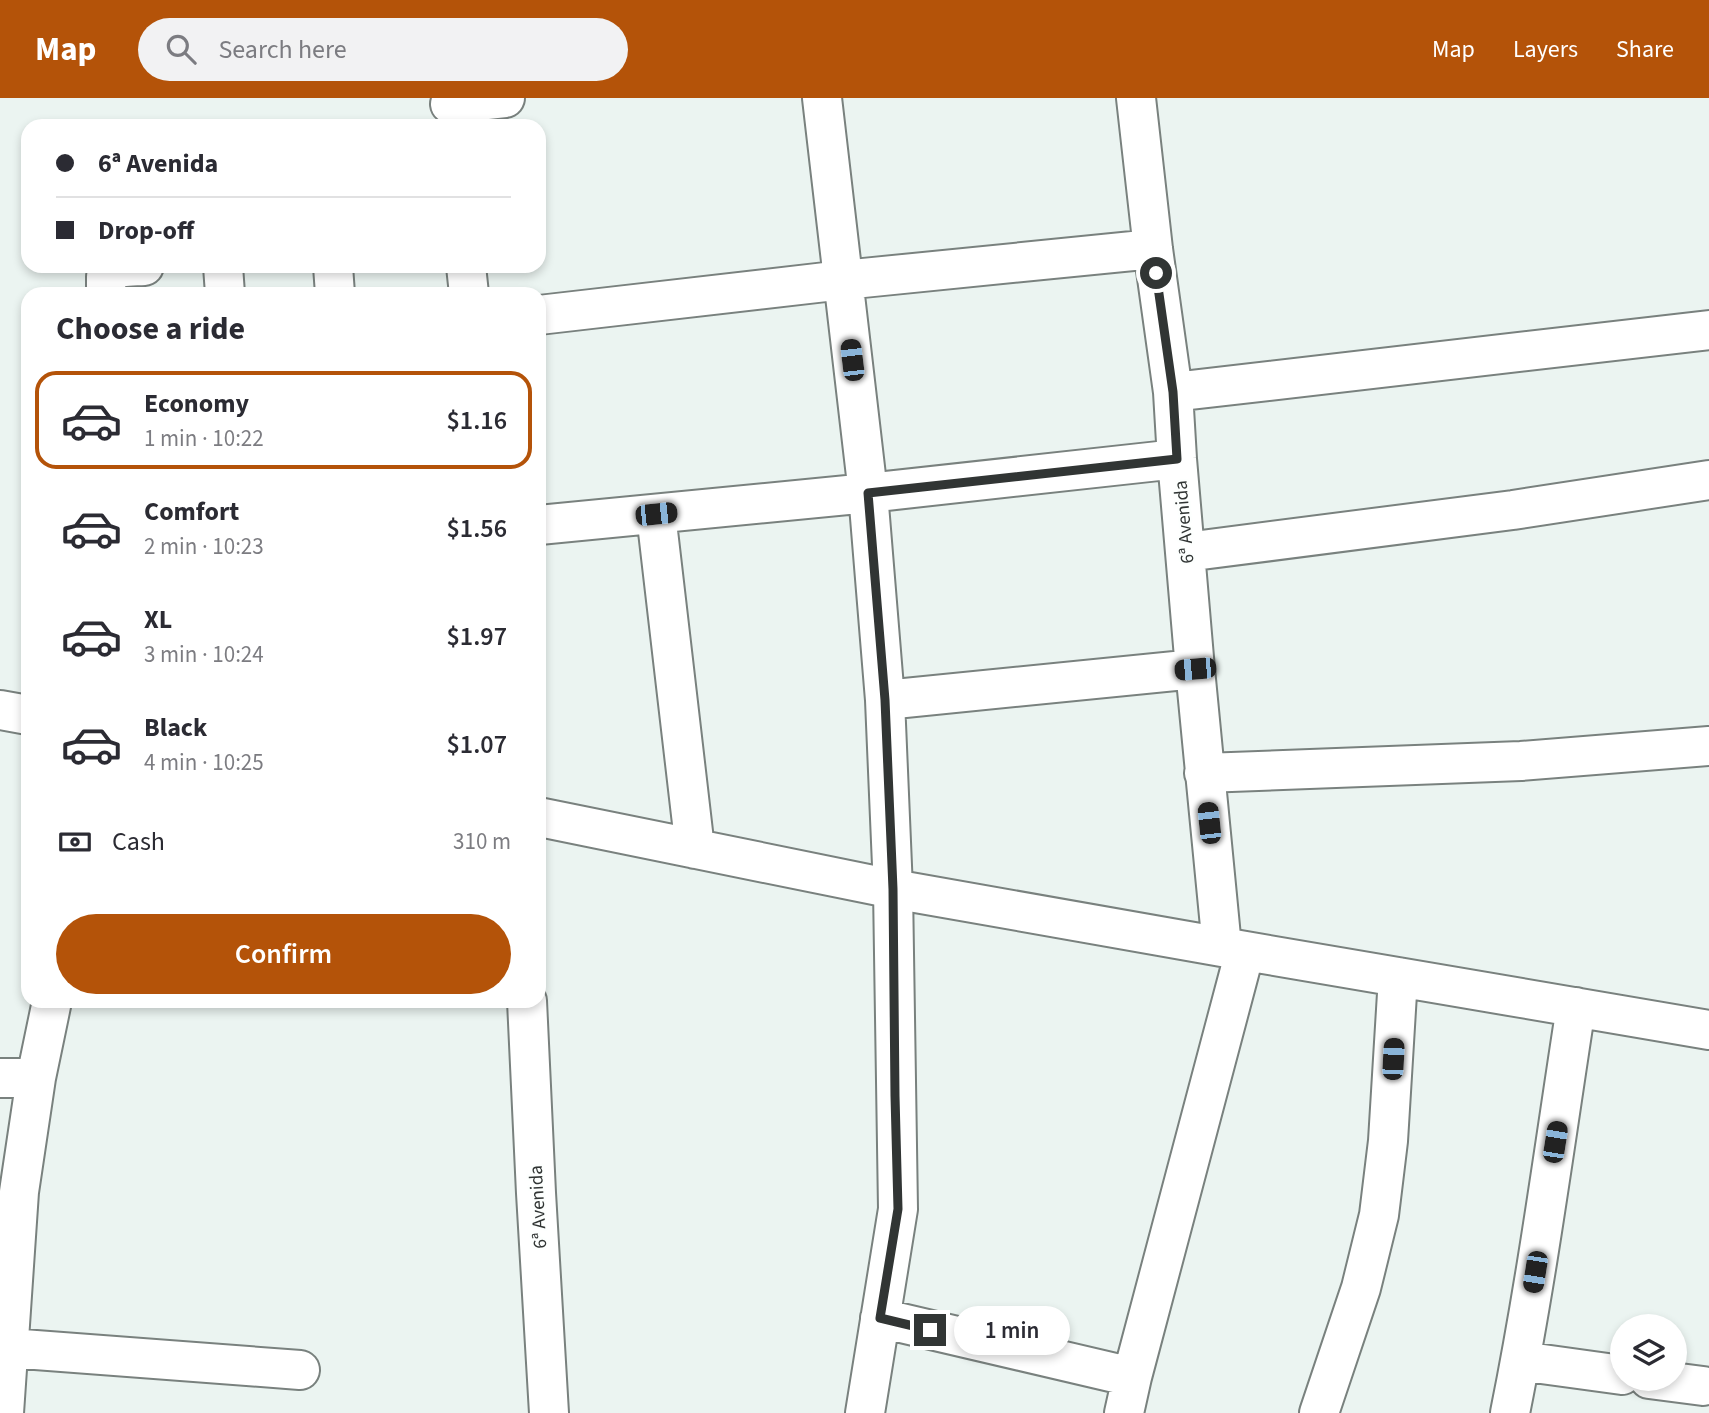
<!DOCTYPE html>
<html lang="en">
<head>
<meta charset="utf-8">
<style>
	body { margin:0; font-family:"Source Sans 3",sans-serif; background:#f2f2f3; color:#2b2b33; height:100vh; display:flex; flex-direction:column; font-size:26px; white-space:nowrap }
	* { box-sizing:border-box; margin:0 }
	p { font-size:23px; color:#7c7c81 }
	.icon { flex:none; width:38px; height:38px; fill:none; stroke:currentColor; stroke-width:2; stroke-linecap:round; stroke-linejoin:round }
	.map { position:relative; flex:1; overflow:hidden }
	.panel { position:absolute; left:21px; top:189px; width:525px; height:721px; display:flex; flex-direction:column; background:#fff; border-radius:21px; box-shadow:0 4px 10px #0003 }
	.panel>* { flex:none }
	.top-card { position:absolute; left:21px; top:21px; width:525px; height:154px; border-radius:21px; box-shadow:0 4px 10px #0003; display:grid; align-content:center; height:154px; padding:0 35px; background:#fff }
	.tools { position:absolute; left:1610px; top:1216px; display:grid; gap:14px }
	.tools a { display:grid; place-items:center; width:77px; height:77px; border-radius:50%; background:#fff; box-shadow:0 4px 10px #0003; font-size:35px }
	.end { position:absolute; width:32px; height:32px; margin:-16px; border:9px solid #313534; background:#fff; box-shadow:0 0 0 4px #fff }
	.from { border-radius:50% }
	.bubble { position:absolute; height:49px; border-radius:24px; background:#fff; box-shadow:0 4px 10px #0003; font-size:23px; font-weight:600; line-height:49px; text-align:center }
	.car { position:absolute; width:21px; height:42px; margin:-21px -10px; border-radius:9px; box-shadow:0 0 5px 2px #0007; background:linear-gradient(#222 24%,#8ab4d8 0 40%,#222 0 76%,#8ab4d8 0 86%,#222 0) }
	.top-card b { display:flex; align-items:center; gap:24px; height:66px; font-size:26px }
	.top-card b+b { border-top:2px solid #e1e1e2 }
	.top-card i { width:18px; height:18px; background:#2b2b33 }
	ul { padding:0; list-style:none }
	li { display:flex; align-items:center; gap:21px; height:98px; margin:0 14px 10px; padding:0 21px; border:4px solid transparent; border-radius:21px }
	li div { flex:1 }
	li b { display:block; font-size:26px }
	li em { font-style:normal; font-weight:600 }
	li.selected { border-color:#b45309 }
	li>.icon { width:63px; height:63px; stroke-width:1.5 }
	h2 { padding:0 35px; font-size:32px; line-height:84px }
	.pay { display:flex; align-items:center; gap:18px; height:77px; padding:0 35px; font-size:26px }
	.pay p { margin-inline-start:auto }
	.primary-button { display:flex; gap:14px; margin-top:auto; padding:14px 35px }
	.primary-button a { flex:1; height:80px; border-radius:42px; background:#b45309; color:#fff; font-size:28px; font-weight:600; line-height:80px; text-align:center }
	header { display:flex; align-items:center; gap:42px; box-sizing:border-box; height:98px; padding:0 35px; background:#b45309; color:#fff }
	header strong { font-size:33px }
	nav { display:flex; gap:38px; margin-inline-start:auto; font-size:24px }
	.search { width:490px; height:63px; background:#f2f2f3; display:flex; align-items:center; gap:18px; box-sizing:border-box; padding:0 24px; border-radius:38px; color:#7c7c81; font-size:26px }
	.map>svg:first-child { display:block }
	.lines { fill:none; stroke-linecap:round; stroke-linejoin:round }
	.minor-casing { stroke:#79817e; stroke-width:42 }
	.minor { stroke:#fff; stroke-width:38 }
	.route { stroke:#313534; stroke-width:9 }
	.labels { text-anchor:middle; stroke-width:5; stroke-linejoin:round; paint-order:stroke }
	.street-label { font-size:19px; fill:#313534; stroke:#fdfffe }
</style>
</head>
<body>
<header>
<strong>Map</strong>
<div class="search"><svg class="icon" aria-label="search" viewBox="0 0 24 24"><circle cx="10" cy="10" r="6"/><path d="M15 15l6 6"/></svg>Search here</div>
<nav><a>Map</a><a>Layers</a><a>Share</a></nav>
</header>
<div class="map">
<svg width="1709" height="1315" viewBox="0 0 1709 1315">
	<rect width="100%" height="100%" fill="#ebf4f1"/>
	<g class="lines">
		<defs>
			<path id="minor" d="M822,0L868,395L885,602L893,791L898,1111L865,1315
				M1136,0L1153,151L1173,294L1177,361L1195,571L1222,849
				M450,6L505,0
				M223,168L225,196
				M333,168L335,196
				M466,168L469,196
				M106,196V179C115,167 130,169 144,168
				M539,217L843,182L1153,151
				M1173,294L1709,232
				M656,416L695,751
				M539,427L868,395L1177,361
				M1186,454L1513,412L1709,382
				M885,602L1195,571
				M0,612L28,617
				M1204,675L1521,663L1709,648
				M539,719L893,791L1222,849L1709,932
				M527,903L536,1095L549,1315
				M0,980H36
				M880,1220L1132,1279
				M9,1250L300,1272
				M1520,1263L1622,1277
				M1649,1281L1703,1288
				M4,1315L19,1094L36,980L52,903
				M1124,1315L1132,1279L1245,853
				M1319,1315L1361,1190L1379,1117L1388,1043L1398,879
				M1510,1315C1537,1181 1555,1044 1576,909"/>
		</defs>
		<use href="#minor" class="minor-casing"/>
		<use href="#minor" class="minor"/>
	</g>
	<g class="lines">
		<path class="route" d="M930,1232L880,1220L898,1111L895,998L893,791L885,602L868,395L1177,361L1173,294L1156,175"/>
	</g>
	<g class="labels">
		<g class="street-label">
			<text transform="translate(1183 424) rotate(-95)" y="7">6ª Avenida</text>
			<text transform="translate(537 1109) rotate(-93)" y="7">6ª Avenida</text>
		</g>
	</g>
</svg>
<div class="tools">
<a><svg class="icon" aria-label="layers" viewBox="0 0 24 24"><path d="M12 4l9 5-9 5-9-5zM3 14l9 5 9-5"/></svg></a>
</div>
<i class="end from" style="left:1156px;top:175px"></i>
<i class="end" style="left:930px;top:1232px"></i>
<div class="bubble" style="left:954px;top:1208px;width:116px">1 min</div>
<i class="car" style="left:852px;top:262px;rotate:353deg"></i>
<i class="car" style="left:656px;top:416px;rotate:84deg"></i>
<i class="car" style="left:1195px;top:571px;rotate:265deg"></i>
<i class="car" style="left:1209px;top:725px;rotate:354deg"></i>
<i class="car" style="left:1393px;top:961px;rotate:3deg"></i>
<i class="car" style="left:1555px;top:1044px;rotate:9deg"></i>
<i class="car" style="left:1535px;top:1174px;rotate:189deg"></i>
<div class="top-card">
<b><i class="from"></i>6ª Avenida</b>
<b><i></i>Drop-off</b>
</div>
<section class="panel">
<h2>Choose a ride</h2>
<ul>
<li class="selected"><svg class="icon" aria-label="car" viewBox="0 0 24 24"><path d="M5 17H2v-5l4-1 3-4h7l3 4 3 1v5h-3M9 17h6M6 11h13"/><circle cx="7" cy="17" r="2"/><circle cx="17" cy="17" r="2"/></svg><div><b>Economy</b><p>1 min · 10:22</p></div><em>$1.16</em></li>
<li><svg class="icon" aria-label="car" viewBox="0 0 24 24"><path d="M5 17H2v-5l4-1 3-4h7l3 4 3 1v5h-3M9 17h6M6 11h13"/><circle cx="7" cy="17" r="2"/><circle cx="17" cy="17" r="2"/></svg><div><b>Comfort</b><p>2 min · 10:23</p></div><em>$1.56</em></li>
<li><svg class="icon" aria-label="car" viewBox="0 0 24 24"><path d="M5 17H2v-5l4-1 3-4h7l3 4 3 1v5h-3M9 17h6M6 11h13"/><circle cx="7" cy="17" r="2"/><circle cx="17" cy="17" r="2"/></svg><div><b>XL</b><p>3 min · 10:24</p></div><em>$1.97</em></li>
<li><svg class="icon" aria-label="car" viewBox="0 0 24 24"><path d="M5 17H2v-5l4-1 3-4h7l3 4 3 1v5h-3M9 17h6M6 11h13"/><circle cx="7" cy="17" r="2"/><circle cx="17" cy="17" r="2"/></svg><div><b>Black</b><p>4 min · 10:25</p></div><em>$1.07</em></li>
</ul>
<div class="pay"><svg class="icon" aria-label="cash" viewBox="0 0 24 24"><path d="M3 7h18v10H3z"/><circle cx="12" cy="12" r="2"/></svg>Cash<p>310 m</p></div>
<div class="primary-button"><a>Confirm</a></div>
</section>
</div>
</body>
</html>
